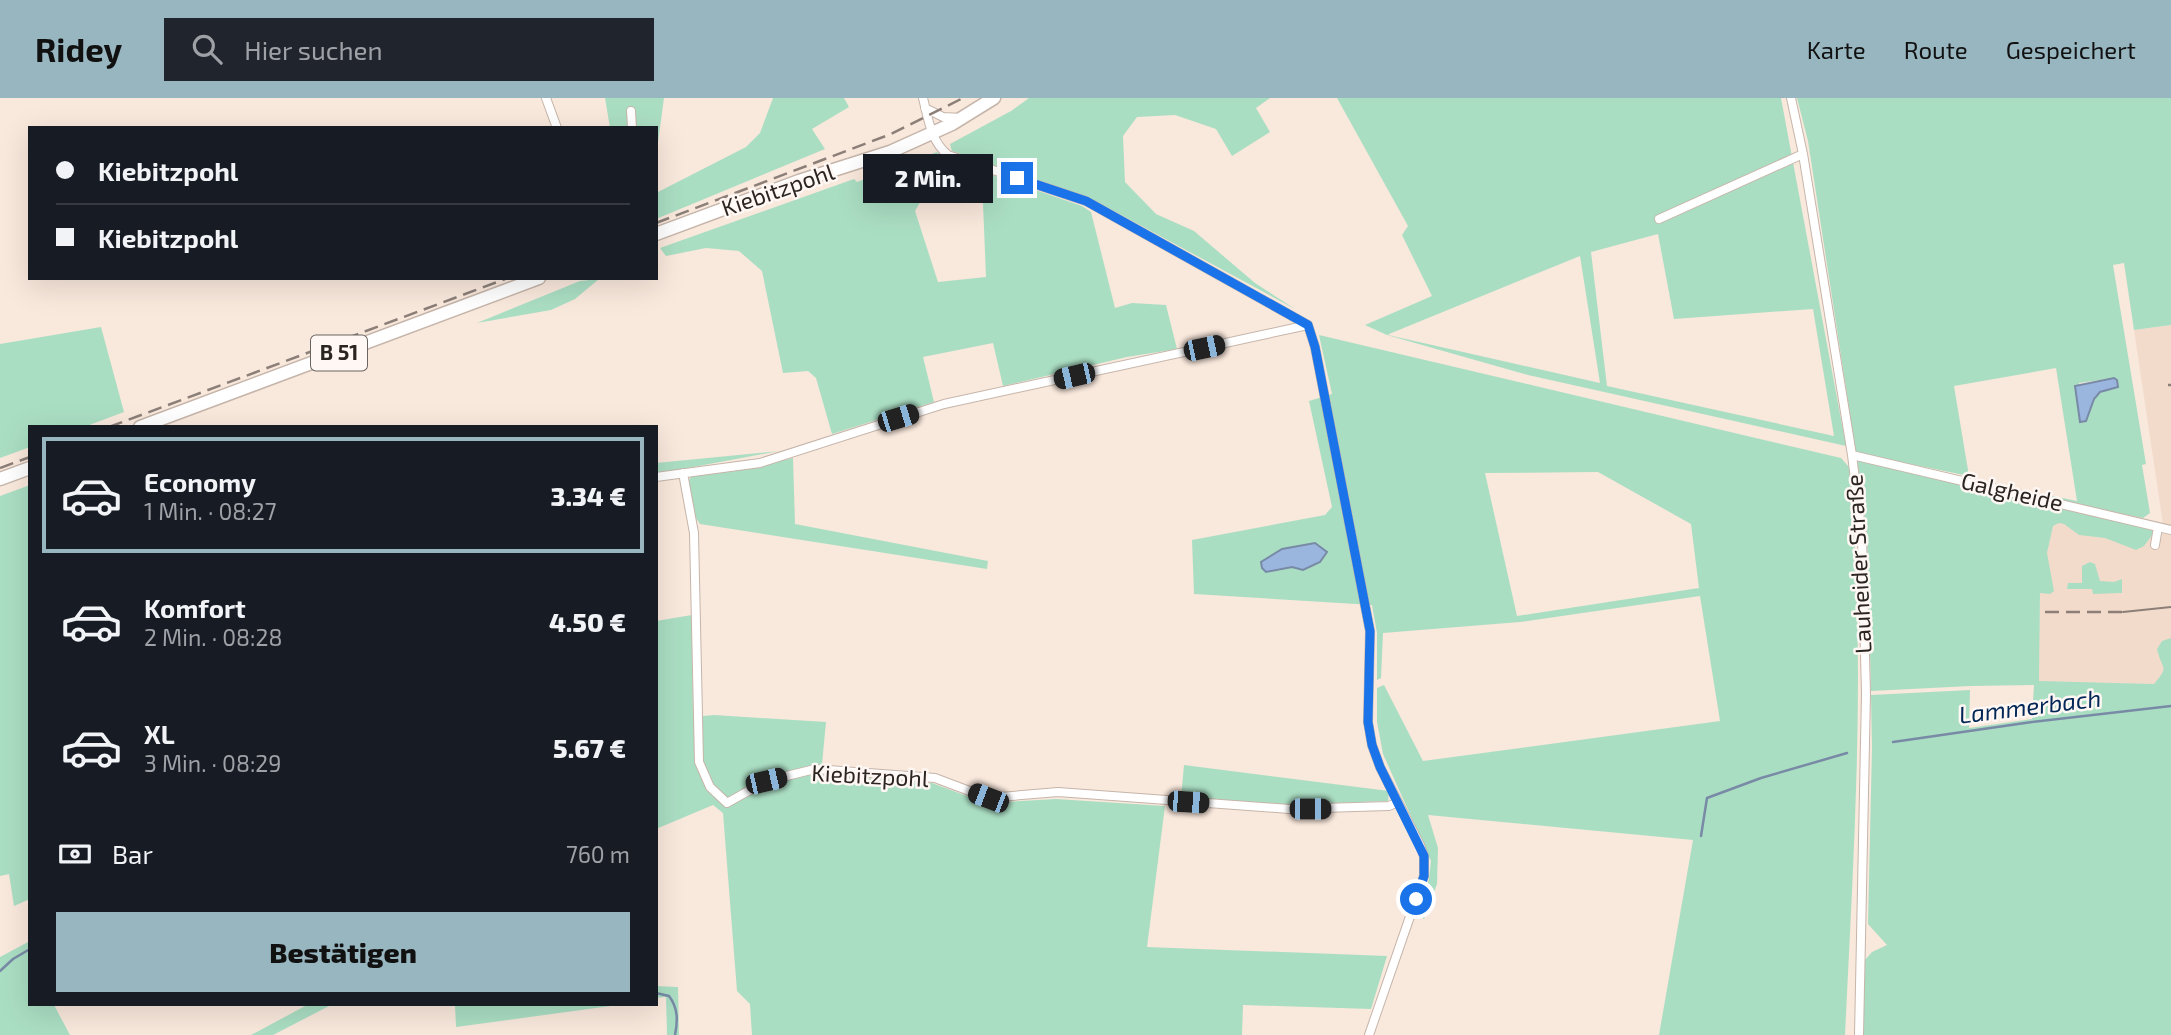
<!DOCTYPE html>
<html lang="de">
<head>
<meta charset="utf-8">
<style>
	body { margin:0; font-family:"Exo 2",sans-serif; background:#20242c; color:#f1f3f6; height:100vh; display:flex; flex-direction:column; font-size:26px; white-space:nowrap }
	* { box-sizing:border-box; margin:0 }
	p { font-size:23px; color:#9ea1a6 }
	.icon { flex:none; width:38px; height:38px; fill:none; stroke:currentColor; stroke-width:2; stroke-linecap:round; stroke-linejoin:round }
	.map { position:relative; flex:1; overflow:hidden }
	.drawer { position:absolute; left:28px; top:327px; width:630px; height:581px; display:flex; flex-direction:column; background:#171b24; border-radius:0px; box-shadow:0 7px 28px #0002 }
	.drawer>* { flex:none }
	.top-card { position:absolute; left:28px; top:28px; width:630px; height:154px; border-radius:0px; box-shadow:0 7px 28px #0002; display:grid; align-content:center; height:154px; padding:0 28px; background:#171b24 }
	.end { position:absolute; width:32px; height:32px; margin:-16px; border:9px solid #1a73e8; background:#fff; box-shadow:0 0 0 4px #fff }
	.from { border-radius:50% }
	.bubble { position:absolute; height:49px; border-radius:0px; background:#171b24; box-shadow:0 7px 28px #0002; font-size:23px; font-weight:800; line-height:49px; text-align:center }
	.car { position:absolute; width:21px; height:42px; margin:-21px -10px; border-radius:9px; box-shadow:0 0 5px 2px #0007; background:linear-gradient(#222 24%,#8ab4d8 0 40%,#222 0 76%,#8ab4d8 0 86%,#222 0) }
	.top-card b { display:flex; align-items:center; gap:24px; height:66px; font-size:26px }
	.top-card b+b { border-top:2px solid #363941 }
	.top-card i { width:18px; height:18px; background:#f1f3f6 }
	ul { padding:12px 0 0; list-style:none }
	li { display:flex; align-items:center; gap:21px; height:116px; margin:0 14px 10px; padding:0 14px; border:4px solid transparent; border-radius:0px }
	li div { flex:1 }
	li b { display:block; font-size:26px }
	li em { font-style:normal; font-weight:800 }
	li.active { border-color:#98b6c0 }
	li>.icon { width:63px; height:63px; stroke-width:1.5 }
	.pay { display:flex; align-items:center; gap:18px; height:77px; padding:0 28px; font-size:26px }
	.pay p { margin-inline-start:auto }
	.action { display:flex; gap:14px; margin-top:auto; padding:14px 28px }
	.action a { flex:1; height:80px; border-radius:0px; background:#98b6c0; color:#111; font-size:28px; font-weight:800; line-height:80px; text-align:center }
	header { display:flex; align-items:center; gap:42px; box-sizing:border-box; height:98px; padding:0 35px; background:#98b6c0; color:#111 }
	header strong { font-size:33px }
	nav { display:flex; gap:38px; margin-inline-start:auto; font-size:24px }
	.search { width:490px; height:63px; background:#20242c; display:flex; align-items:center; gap:18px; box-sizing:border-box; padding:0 24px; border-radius:0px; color:#9ea1a6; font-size:26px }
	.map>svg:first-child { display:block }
	.built { fill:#f3dbcc }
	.green { fill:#aadec3; fill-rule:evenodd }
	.water { fill:#9ab6df; stroke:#798aa6; stroke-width:2 }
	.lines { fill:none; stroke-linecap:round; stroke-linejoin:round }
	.stream { stroke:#798aa6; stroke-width:2.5 }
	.minor-casing { stroke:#c6b5aa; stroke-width:10 }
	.primary-casing { stroke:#c6b5aa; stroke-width:15 }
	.minor { stroke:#fff; stroke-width:8 }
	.primary { stroke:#fff; stroke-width:12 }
	.tram { stroke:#8b7f78; stroke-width:2 }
	.rail { stroke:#8b7f78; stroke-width:2.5; stroke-dasharray:14 7; stroke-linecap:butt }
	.route { stroke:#1a73e8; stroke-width:9 }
	.labels { text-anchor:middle; stroke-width:5; stroke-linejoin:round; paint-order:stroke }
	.shield { fill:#fef7f3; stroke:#6a6460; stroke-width:2 }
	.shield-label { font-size:21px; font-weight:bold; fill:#2b2521 }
	.street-label { font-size:23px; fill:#2b2521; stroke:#fef7f3 }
	.water-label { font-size:24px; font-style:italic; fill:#022757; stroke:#fef7f3 }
</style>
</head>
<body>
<header>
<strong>Ridey</strong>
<div class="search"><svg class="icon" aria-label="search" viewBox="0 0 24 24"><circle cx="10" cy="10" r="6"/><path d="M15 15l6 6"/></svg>Hier suchen</div>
<nav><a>Karte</a><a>Route</a><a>Gespeichert</a></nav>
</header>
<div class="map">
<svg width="2171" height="937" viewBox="0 0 2171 937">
	<rect width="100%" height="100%" fill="#f9e8dc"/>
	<path class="built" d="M2171,227V428L2163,426L2134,232Z
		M2040,403L2171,436V587L2039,584Z"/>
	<path class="green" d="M605,0H664L656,59V30H610Z
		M773,0H844L849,9L812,31L825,51L656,121V95L746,49L760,35Z
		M1029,0H1270L1256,10L1270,34L1232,58L1216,31L1175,17L1137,19L1123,38L1125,84L1156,116L1194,133L1255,185L1295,211L1088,99L952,53L950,46L1011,13Z
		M1337,0H1781L1846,348L1528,277L1387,237L1365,227L1432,198L1402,137L1408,128ZM1658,136L1674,221L1813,211L1834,338L1607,288L1591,154ZM1580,158L1600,285L1388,237L1389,236Z
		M1797,0H2171V227L2134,232L2124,165L2113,167L2146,366L2142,367L2150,415L2143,420L2041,399L2048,397L2077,403L2056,270L1954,288L1969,378L1856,355L1808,43ZM2114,280V291C2093,293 2093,305 2086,322L2079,285Z
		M937,54L943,60L1082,108L1091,114L1115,210L1132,205L1166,207L1177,251L1127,259L1003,288L993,245L923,259L934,304L832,336L816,280L808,273L783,275L762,173L739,153L706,150L666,158L660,150L854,81L857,84ZM936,64L982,81L986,179L938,184L915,113L922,101L935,95Z
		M599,181L575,201L551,212L477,225L580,183Z
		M101,229L124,314L84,329H30V349L0,360V246Z
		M1319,237L1841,360L1849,369C1867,558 1854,748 1845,937H1659L1693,742L1428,717L1438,750L1437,786L1424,821L1417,816L1429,781L1431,763L1383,656L1377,624V590L1384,587L1423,663L1720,623L1700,498L1520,524L1383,535L1381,580L1377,582V535L1372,507L1194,496L1192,442L1325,417L1332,409L1309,303L1332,296ZM1598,374L1691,426L1699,490L1517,518L1485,375Z
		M779,353L656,376V365Z
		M793,360L795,426L988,463L987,471L700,426L693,416L688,384L692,377L736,373Z
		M1857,360L2152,431L2153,436L2144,448L2136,452L2105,440L2079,437L2064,426L2059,425L2053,428L2047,455L2054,493L2050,496L2040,495L2039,583L2154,586C2170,567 2162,573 2157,551L2162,543L2171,540V937H1863L1864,863L1872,854L1887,847L1868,826L1872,649L1871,597L1970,592L1969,630L2032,621L2034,587L1971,588L1871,593L1867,439Z
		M30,387V801L14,808L9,776L0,778V398Z
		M2090,464L2095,466L2100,483L2114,484L2122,481V495L2093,496L2092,491H2067L2068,485H2082V468Z
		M692,517L693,619L714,617L826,624L821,677L932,685L986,705L1056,701L1165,708L1147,849L1387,858L1371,911L1243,907L1242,937H752L750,906L737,893L723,715L713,707L656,731V523Z
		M1184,667L1389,693L1388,703L1284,707L1181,700Z
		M30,843V906L54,907L70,937H0V859Z
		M656,888L678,889L679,937H667L666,899L656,900Z
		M309,906L331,907L273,937H251Z
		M455,907V906L618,907L456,929Z"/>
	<path class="water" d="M2114,280L2117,282L2118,289L2100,294L2094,301L2086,323L2080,324L2075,288Z
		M1315,445L1327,454L1320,464L1303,472L1292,469L1266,474L1262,470L1261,464L1282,451Z"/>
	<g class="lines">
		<path class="stream" d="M1893,644L2032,624L2171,608
			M1701,738L1707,700L1761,680L1847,655
			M0,873L13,861L30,851
			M656,895L669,898C678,910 678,922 675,937"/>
		<defs>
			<path id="minor" d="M546,0L557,30
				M923,0C928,20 931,44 948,57L1086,103L1308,227L1315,249L1370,533L1368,624L1372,647L1380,669L1420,747L1424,758V778L1369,937
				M1791,0L1803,56L1852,357L1862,439L1866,596L1859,937
				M925,10L943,19L962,20
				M631,13L632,30
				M1659,121L1803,56
				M1852,357L2171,432
				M683,375L694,435L699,664L710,689L727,705L766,683L815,671L935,680L988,700L1058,694L1289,711L1389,708L1398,704
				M656,379L760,365L944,306L1308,227
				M2155,447L2158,429"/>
			<path id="primary" d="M656,136L799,83L890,54L952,26L994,0
				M140,329L539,180
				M0,381L30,370"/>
		</defs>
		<use href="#minor" class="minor-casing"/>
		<use href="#primary" class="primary-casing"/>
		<use href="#minor" class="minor"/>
		<use href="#primary" class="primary"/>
		<path class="tram" d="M2123,514L2171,509"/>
		<path class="rail" d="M656,125L891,36L963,0
			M2168,287H2171
			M109,329L508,180
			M0,370L30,359
			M2045,514H2123"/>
	</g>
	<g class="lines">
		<path class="route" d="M1017,80L1086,103L1308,227L1315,249L1370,533L1368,624L1372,647L1380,669L1424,758V778L1416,801"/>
	</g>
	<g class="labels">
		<rect class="shield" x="311" y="237.5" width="56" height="35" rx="5"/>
		<g class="shield-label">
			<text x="339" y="262">B 51</text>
		</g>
		<g class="street-label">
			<text transform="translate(778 92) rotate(-19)" y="8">Kiebitzpohl</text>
			<text transform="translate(2012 394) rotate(13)" y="8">Galgheide</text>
			<text transform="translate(1859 466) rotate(-93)" y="8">Lauheider Straße</text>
			<text transform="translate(870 678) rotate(3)" y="8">Kiebitzpohl</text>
		</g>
		<g class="water-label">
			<text transform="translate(2030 609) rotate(-7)" y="8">Lammerbach</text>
		</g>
	</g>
</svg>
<i class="end from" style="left:1416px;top:801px"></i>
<i class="end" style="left:1017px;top:80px"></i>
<div class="bubble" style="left:863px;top:56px;width:130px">2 Min.</div>
<i class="car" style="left:1204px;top:250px;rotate:78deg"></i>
<i class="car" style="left:1074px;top:278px;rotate:257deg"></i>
<i class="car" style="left:898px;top:320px;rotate:73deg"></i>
<i class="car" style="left:766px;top:683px;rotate:77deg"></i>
<i class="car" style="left:988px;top:700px;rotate:291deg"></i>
<i class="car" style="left:1188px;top:704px;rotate:94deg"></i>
<i class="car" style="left:1310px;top:711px;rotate:90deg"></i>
<div class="top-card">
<b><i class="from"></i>Kiebitzpohl</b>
<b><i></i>Kiebitzpohl</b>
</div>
<section class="drawer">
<ul>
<li class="active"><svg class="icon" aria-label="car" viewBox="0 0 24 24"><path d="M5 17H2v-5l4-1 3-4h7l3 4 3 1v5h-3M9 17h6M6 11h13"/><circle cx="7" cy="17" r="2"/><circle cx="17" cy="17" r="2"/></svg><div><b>Economy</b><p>1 Min. · 08:27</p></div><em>3.34 €</em></li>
<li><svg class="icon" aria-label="car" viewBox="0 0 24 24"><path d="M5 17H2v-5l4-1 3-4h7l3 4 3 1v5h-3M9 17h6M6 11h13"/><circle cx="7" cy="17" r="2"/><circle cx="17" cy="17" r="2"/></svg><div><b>Komfort</b><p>2 Min. · 08:28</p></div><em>4.50 €</em></li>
<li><svg class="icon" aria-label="car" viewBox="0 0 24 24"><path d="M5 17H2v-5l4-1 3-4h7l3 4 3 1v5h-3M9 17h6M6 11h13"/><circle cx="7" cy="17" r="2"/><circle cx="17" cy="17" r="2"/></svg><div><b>XL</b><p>3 Min. · 08:29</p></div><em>5.67 €</em></li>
</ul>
<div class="pay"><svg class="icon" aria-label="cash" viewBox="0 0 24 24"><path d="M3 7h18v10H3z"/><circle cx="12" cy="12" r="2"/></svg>Bar<p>760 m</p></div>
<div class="action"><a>Bestätigen</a></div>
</section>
</div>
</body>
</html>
